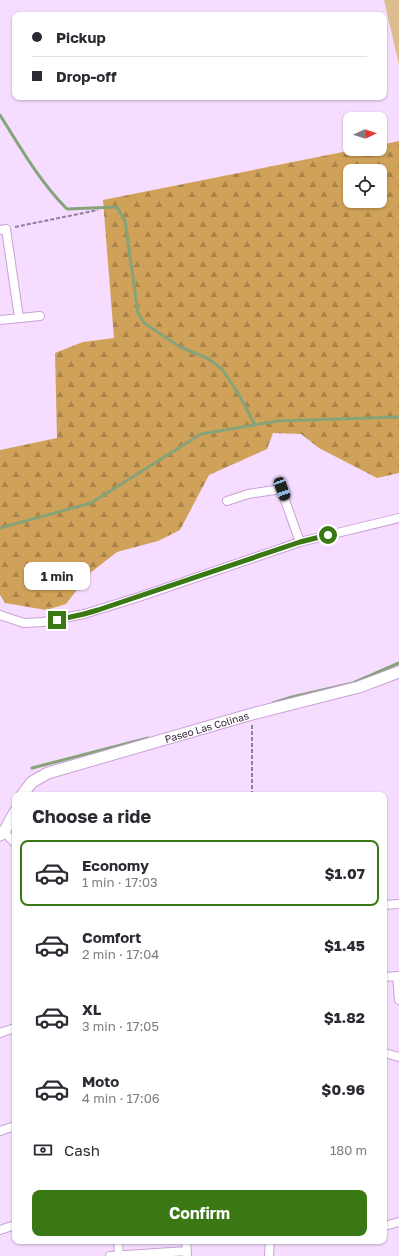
<!DOCTYPE html>
<html lang="en">
<head>
<meta charset="utf-8">
<style>
	body { margin:0; font-family:"Golos Text",sans-serif; background:#f2f2f3; color:#2b2b33; height:100vh; display:flex; flex-direction:column; font-size:15px; white-space:nowrap }
	* { box-sizing:border-box; margin:0 }
	p { font-size:13px; color:#7c7c81 }
	.icon { flex:none; width:22px; height:22px; fill:none; stroke:currentColor; stroke-width:2; stroke-linecap:round; stroke-linejoin:round }
	.map { position:relative; flex:1; overflow:hidden }
	.side { position:absolute; left:12px; top:792px; width:375px; height:452px; display:flex; flex-direction:column; background:#fff; border-radius:8px; box-shadow:0 1px 3px #0004 }
	.side>* { flex:none }
	.banner { position:absolute; left:12px; top:12px; width:375px; height:88px; border-radius:8px; box-shadow:0 1px 3px #0004; display:grid; align-content:center; height:88px; padding:0 20px; background:#fff }
	.needle { width:26px; rotate:86deg }
	.tools { position:absolute; left:343px; top:112px; display:grid; gap:8px }
	.tools a { display:grid; place-items:center; width:44px; height:44px; border-radius:8px; background:#fff; box-shadow:0 1px 3px #0004; font-size:20px }
	.end { position:absolute; width:18px; height:18px; margin:-9px; border:5px solid #397813; background:#fff; box-shadow:0 0 0 2px #fff }
	.from { border-radius:50% }
	.bubble { position:absolute; height:28px; border-radius:8px; background:#fff; box-shadow:0 1px 3px #0004; font-size:13px; font-weight:700; line-height:28px; text-align:center }
	.car { position:absolute; width:12px; height:24px; margin:-12px -6px; border-radius:5px; box-shadow:0 0 3px 1px #0007; background:linear-gradient(#222 24%,#8ab4d8 0 40%,#222 0 76%,#8ab4d8 0 86%,#222 0) }
	.banner b { display:flex; align-items:center; gap:14px; height:38px; font-size:15px }
	.banner b+b { border-top:1px solid #e1e1e2 }
	.banner i { width:10px; height:10px; background:#2b2b33 }
	ul { padding:0; list-style:none }
	li { display:flex; align-items:center; gap:12px; height:66px; margin:0 8px 6px; padding:0 12px; border:2px solid transparent; border-radius:8px }
	li div { flex:1 }
	li b { display:block; font-size:15px }
	li em { font-style:normal; font-weight:700 }
	li.current { border-color:#397813 }
	li>.icon { width:36px; height:36px; stroke-width:1.5 }
	h2 { padding:0 20px; font-size:18px; line-height:48px }
	.pay { display:flex; align-items:center; gap:10px; height:44px; padding:0 20px; font-size:15px }
	.pay p { margin-inline-start:auto }
	.primary-button { display:flex; gap:8px; margin-top:auto; padding:8px 20px }
	.primary-button a { flex:1; height:46px; border-radius:8px; background:#397813; color:#fff; font-size:16px; font-weight:700; line-height:46px; text-align:center }
	.map>svg:first-child { display:block }
	.green { fill:#ddbd8f }
	.forest { fill:url(#forest-firs); fill-rule:evenodd }
	.lines { fill:none; stroke-linecap:round; stroke-linejoin:round }
	.stream { stroke:#86a379; stroke-width:3 }
	.minor-casing { stroke:#c9a1d8; stroke-width:10 }
	.tertiary-casing { stroke:#c9a1d8; stroke-width:13 }
	.path { stroke:#927e9a; stroke-width:2; stroke-dasharray:4 2; stroke-linecap:butt }
	.minor { stroke:#fff; stroke-width:8 }
	.tertiary { stroke:#fff; stroke-width:11 }
	.route { stroke:#397813; stroke-width:5 }
	.labels { text-anchor:middle; stroke-width:4; stroke-linejoin:round; paint-order:stroke }
	.street-label { font-size:10px; fill:#2c1d32; stroke:#fff }
</style>
</head>
<body>
<div class="map">
<svg width="399" height="1256" viewBox="0 0 399 1256">
	<defs>
		<pattern id="forest-firs" width="22" height="20" patternUnits="userSpaceOnUse"><rect width="22" height="20" fill="#d0a158"/><path d="M5 1l3.5 6h-7zM16 11l3.5 6h-7z" fill="#a98349"/></pattern>
	</defs>
	<rect width="100%" height="100%" fill="#f6ddff"/>
	<path class="green" d="M384,0H399V65Z"/>
	<path class="forest" d="M399,141V473L377,478L319,448L301,434L273,433L267,449L209,475L180,530L158,541L117,552L90,573L66,604L46,610L5,603L0,595V450L57,438L55,353L83,342L114,338L103,200L358,149H380V145ZM350,171H380V201H350Z"/>
	<g class="lines">
		<path class="stream" d="M0,115C20,147 40,182 67,209L117,207L125,221L138,313L144,323L180,347L207,358L222,369L238,393L255,425
			M0,528L91,503L201,434L278,421L399,417
			M273,703L292,697L353,683L399,663
			M32,768L148,738"/>
		<defs>
			<path id="minor" d="M0,230L6,229L19,318
				M0,320L40,316
				M227,501L248,494L281,489L300,542
				M0,615L24,623L43,622L84,614L139,597L300,542L399,518
				M4,832L15,843
				M384,905L399,904
				M397,976L399,1000
				M384,977L399,976
				M0,1033L15,1028
				M384,1053L399,1057
				M0,1131L15,1126
				M384,1226L399,1222
				M0,1230L15,1225
				M118,1241L119,1255
				M186,1241L187,1255
				M110,1256L187,1251
				M269,1256L270,1241"/>
			<g id="tertiary">
				<path id="s1" d="M22,795L32,782L48,773L252,714L359,687L399,672"/>
				<path d="M0,835L4,832L15,812"/>
			</g>
		</defs>
		<use href="#minor" class="minor-casing"/>
		<use href="#tertiary" class="tertiary-casing"/>
		<path class="path" d="M15,227L98,210
			M252,725V795"/>
		<use href="#minor" class="minor"/>
		<use href="#tertiary" class="tertiary"/>
	</g>
	<g class="lines">
		<path class="route" d="M57,620L84,614L98,610L300,542L328,535"/>
	</g>
	<g class="labels">
		<g class="street-label">
			<text dy="4" stroke="none"><textPath href="#s1" startOffset="200">Paseo Las Colinas</textPath></text>
		</g>
	</g>
</svg>
<div class="tools">
<a><svg class="needle" viewBox="-14 -14 28 28"><path d="M0-13l5 13h-10z" fill="#e53935"/><path d="M0 13l5-13h-10z" fill="#7c7c81"/></svg></a>
<a><svg class="icon" aria-label="locate" viewBox="0 0 24 24"><circle cx="12" cy="12" r="6"/><path d="M12 2v4M12 18v4M2 12h4M18 12h4"/></svg></a>
</div>
<i class="end from" style="left:328px;top:535px"></i>
<i class="end" style="left:57px;top:620px"></i>
<div class="bubble" style="left:24px;top:562px;width:66px">1 min</div>
<i class="car" style="left:282px;top:489px;rotate:160deg"></i>
<div class="banner">
<b><i class="from"></i>Pickup</b>
<b><i></i>Drop-off</b>
</div>
<section class="side">
<h2>Choose a ride</h2>
<ul>
<li class="current"><svg class="icon" aria-label="car" viewBox="0 0 24 24"><path d="M5 17H2v-5l4-1 3-4h7l3 4 3 1v5h-3M9 17h6M6 11h13"/><circle cx="7" cy="17" r="2"/><circle cx="17" cy="17" r="2"/></svg><div><b>Economy</b><p>1 min · 17:03</p></div><em>$1.07</em></li>
<li><svg class="icon" aria-label="car" viewBox="0 0 24 24"><path d="M5 17H2v-5l4-1 3-4h7l3 4 3 1v5h-3M9 17h6M6 11h13"/><circle cx="7" cy="17" r="2"/><circle cx="17" cy="17" r="2"/></svg><div><b>Comfort</b><p>2 min · 17:04</p></div><em>$1.45</em></li>
<li><svg class="icon" aria-label="car" viewBox="0 0 24 24"><path d="M5 17H2v-5l4-1 3-4h7l3 4 3 1v5h-3M9 17h6M6 11h13"/><circle cx="7" cy="17" r="2"/><circle cx="17" cy="17" r="2"/></svg><div><b>XL</b><p>3 min · 17:05</p></div><em>$1.82</em></li>
<li><svg class="icon" aria-label="car" viewBox="0 0 24 24"><path d="M5 17H2v-5l4-1 3-4h7l3 4 3 1v5h-3M9 17h6M6 11h13"/><circle cx="7" cy="17" r="2"/><circle cx="17" cy="17" r="2"/></svg><div><b>Moto</b><p>4 min · 17:06</p></div><em>$0.96</em></li>
</ul>
<div class="pay"><svg class="icon" aria-label="cash" viewBox="0 0 24 24"><path d="M3 7h18v10H3z"/><circle cx="12" cy="12" r="2"/></svg>Cash<p>180 m</p></div>
<div class="primary-button"><a>Confirm</a></div>
</section>
</div>
</body>
</html>
